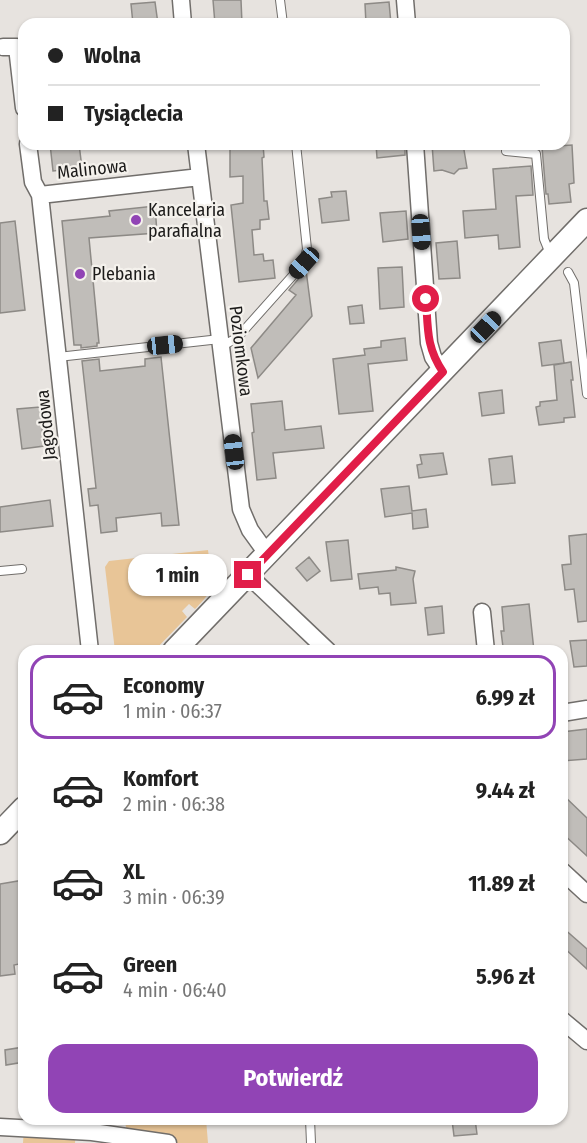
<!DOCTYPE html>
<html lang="pl">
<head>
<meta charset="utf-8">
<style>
	body { margin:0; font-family:"Fira Sans Condensed",sans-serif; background:#f2f2f2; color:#222; height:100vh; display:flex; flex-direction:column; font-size:22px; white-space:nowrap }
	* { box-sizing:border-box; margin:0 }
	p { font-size:20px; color:#767676 }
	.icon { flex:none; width:33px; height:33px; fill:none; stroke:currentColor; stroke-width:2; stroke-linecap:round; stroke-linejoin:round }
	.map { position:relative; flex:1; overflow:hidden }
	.drawer { position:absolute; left:18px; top:645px; width:550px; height:480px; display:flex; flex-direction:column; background:#fff; border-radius:18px; box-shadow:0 2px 4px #0004 }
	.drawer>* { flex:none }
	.hud { position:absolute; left:18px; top:18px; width:552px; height:132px; border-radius:18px; box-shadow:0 2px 4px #0004; display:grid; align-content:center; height:132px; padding:0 30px; background:#fff }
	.end { position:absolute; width:27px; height:27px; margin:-14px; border:8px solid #e11d48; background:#fff; box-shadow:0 0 0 3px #fff }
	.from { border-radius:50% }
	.bubble { position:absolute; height:42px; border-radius:18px; background:#fff; box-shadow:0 2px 4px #0004; font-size:20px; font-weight:700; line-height:42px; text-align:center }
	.car { position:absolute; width:18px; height:36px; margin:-18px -9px; border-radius:8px; box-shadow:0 0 4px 2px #0007; background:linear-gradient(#222 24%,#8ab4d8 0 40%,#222 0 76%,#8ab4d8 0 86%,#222 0) }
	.hud b { display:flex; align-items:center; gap:21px; height:57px; font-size:22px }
	.hud b+b { border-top:2px solid #e0e0e0 }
	.hud i { width:15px; height:15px; background:#222 }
	ul { padding:10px 0 0; list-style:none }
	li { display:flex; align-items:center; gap:18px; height:84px; margin:0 12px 9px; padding:0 18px; border:3px solid transparent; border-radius:18px }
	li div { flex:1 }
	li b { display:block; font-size:22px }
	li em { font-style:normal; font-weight:700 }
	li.active { border-color:#9144b5 }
	li>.icon { width:54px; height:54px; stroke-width:1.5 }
	.button { display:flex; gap:12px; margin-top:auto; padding:12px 30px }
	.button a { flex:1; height:69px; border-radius:18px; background:#9144b5; color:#fff; font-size:24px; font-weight:700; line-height:69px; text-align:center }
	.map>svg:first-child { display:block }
	.green { fill:#e8c597 }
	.building { fill:#c0bdb9; stroke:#8d8a86; stroke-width:1.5 }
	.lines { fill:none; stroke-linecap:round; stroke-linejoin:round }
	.lane-casing { stroke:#716e6b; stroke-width:10 }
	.street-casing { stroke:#716e6b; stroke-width:19 }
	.secondary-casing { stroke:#716e6b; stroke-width:25 }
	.lane { stroke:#fff; stroke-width:8 }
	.street { stroke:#fff; stroke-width:16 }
	.secondary { stroke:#fff; stroke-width:22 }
	.route { stroke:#e11d48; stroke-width:8 }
	.poi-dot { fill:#9144b5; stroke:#f4f1ec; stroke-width:2 }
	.labels { text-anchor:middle; stroke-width:4.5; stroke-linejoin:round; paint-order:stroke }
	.street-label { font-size:18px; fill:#1c1b1a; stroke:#f4f1ec }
	.poi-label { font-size:18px; fill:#1c1b1a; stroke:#f4f1ec; text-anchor:start }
</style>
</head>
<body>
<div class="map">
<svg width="587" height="1143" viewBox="0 0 587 1143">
	<rect width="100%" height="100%" fill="#e7e3df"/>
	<path class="green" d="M208,550C212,583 219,585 195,609L189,604L182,611L187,617L154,651H115L105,567L109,561Z
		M125,1119H206L208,1143H168L127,1137Z
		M24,1128L76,1131L75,1143H23Z"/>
	<path class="building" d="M213,0H241L242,24H215Z
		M155,2L158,24H133L131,4Z
		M389,2L391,24H366L365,4Z
		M50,144H79L82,168L53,171Z
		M230,144H263L264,157L262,158L264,201H267L269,219L260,220V229L252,230L254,255L263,254L264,261L273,260L275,278L239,282L231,205L243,203V176L230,177Z
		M376,144H405V155L377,158Z
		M432,144H463L467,168L459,169L454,174L442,170L434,171Z
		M572,145L574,183L569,184L571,202L549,204L548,194H546L542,147Z
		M531,166L533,195L516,196L520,247L499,249L498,235L465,238L463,211L496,209L493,169Z
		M346,191L349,220L322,223L319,199L332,197L331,192Z
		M155,206L157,233L89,238L99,343H97V346L81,348V345H74L62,221L110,216L109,211Z
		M406,211L408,239L383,242L380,213Z
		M15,221L25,310L0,313V223Z
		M457,241L460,278L439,279L436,243Z
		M402,267L404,307L380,309L378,268Z
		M306,270L312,316L258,378L251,348L296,295L289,290Z
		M362,305L364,323L350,324L348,307Z
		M405,338L407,360L368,364L373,411L339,414L333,359L365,355L364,349L381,347V341Z
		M561,340L564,363L542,366L539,343Z
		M161,357L179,525L162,526L161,513L116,518L117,531L101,533L98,505L90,506L88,489L96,488L82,361L99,359L100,371L145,366V359Z
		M571,362L573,380H571L575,417L564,418V422L539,425L536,407L540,406V402L557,400L554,365Z
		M502,390L504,413L482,416L479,393Z
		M282,401L285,430L321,426L324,448L273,453L276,478L257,480L252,433L254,432L251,404Z
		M40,407L44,446L22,449L17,409Z
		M443,453L447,474L419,478L417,465L422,464L420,455Z
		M512,456L515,483L492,485L489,459Z
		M409,486L412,511L426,509L428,527L413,529L412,513L385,517L381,489Z
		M50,500L53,526L0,532V507Z
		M587,534V621L578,622L574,589L565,590L562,565L571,564L569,536Z
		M348,540L352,579L331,581L326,542Z
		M309,557L320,571L307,581L296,568Z
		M396,567L415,571L413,579L416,603L391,605L390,593L379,594L378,587L360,589L358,574L396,570Z
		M529,604L534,651H506V647H503L501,631H504L502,607Z
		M442,606L444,633L428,635L425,608Z
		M587,640V666L574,667L570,641Z
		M587,729V759L562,761V732Z
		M562,794L587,818V856L562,833Z
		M24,880V963L14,965L15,974L0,976V884Z
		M562,927L587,949V969L562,946Z
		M24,1047V1062L6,1065L5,1050Z
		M475,1119L477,1134L454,1136L452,1120Z"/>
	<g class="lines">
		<defs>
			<path id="lane" d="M280,0L283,24
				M506,151L536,154L544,239L551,256
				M568,272L574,283L587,394
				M221,347L238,337L304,263L307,249L296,144
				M58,357L220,339
				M0,571L22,569
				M310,1119L311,1143"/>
			<path id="street" d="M181,0L183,24
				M405,0L407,24
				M3,47H17L24,108
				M28,144L33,182L40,195L200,177
				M196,144L241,509L250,530L268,555
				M415,144L429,343L433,357L443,372
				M40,195L90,651
				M248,575L328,651
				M482,612L486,651
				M562,713L587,709
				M562,871L587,894
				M562,1020L587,1041
				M0,1127L92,1132L168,1143"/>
			<path id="secondary" d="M174,651L587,220
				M0,833L24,808"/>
		</defs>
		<use href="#lane" class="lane-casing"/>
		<use href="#street" class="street-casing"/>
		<use href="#secondary" class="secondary-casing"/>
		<use href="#lane" class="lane"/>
		<use href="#street" class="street"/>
		<use href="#secondary" class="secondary"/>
	</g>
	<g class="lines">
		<path class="route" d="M248,575L443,372C426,347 428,328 426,299"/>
	</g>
	<g class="poi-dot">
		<circle cx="136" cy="220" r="6"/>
		<circle cx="80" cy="274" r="6"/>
	</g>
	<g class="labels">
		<g class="street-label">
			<text transform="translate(92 169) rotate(-6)" y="6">Malinowa</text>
			<text transform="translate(241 351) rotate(83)" y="6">Poziomkowa</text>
			<text transform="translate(46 425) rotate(-96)" y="6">Jagodowa</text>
		</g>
		<g class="poi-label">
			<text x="148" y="216">Kancelaria<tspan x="148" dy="21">parafialna</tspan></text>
			<text x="92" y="280">Plebania</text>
		</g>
	</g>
</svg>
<i class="end from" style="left:426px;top:299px"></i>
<i class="end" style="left:248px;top:575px"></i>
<div class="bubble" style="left:128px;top:554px;width:99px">1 min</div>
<i class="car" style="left:421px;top:232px;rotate:176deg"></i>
<i class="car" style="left:304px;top:263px;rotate:222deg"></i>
<i class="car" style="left:486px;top:327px;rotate:44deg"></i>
<i class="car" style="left:165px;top:345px;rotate:84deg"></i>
<i class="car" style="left:234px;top:452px;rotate:353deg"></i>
<div class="hud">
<b><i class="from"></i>Wolna</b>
<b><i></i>Tysiąclecia</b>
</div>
<section class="drawer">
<ul>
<li class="active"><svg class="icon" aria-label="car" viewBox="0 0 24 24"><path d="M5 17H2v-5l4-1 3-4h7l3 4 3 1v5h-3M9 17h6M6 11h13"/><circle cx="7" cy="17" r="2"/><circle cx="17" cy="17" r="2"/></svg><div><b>Economy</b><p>1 min · 06:37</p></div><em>6.99 zł</em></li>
<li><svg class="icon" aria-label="car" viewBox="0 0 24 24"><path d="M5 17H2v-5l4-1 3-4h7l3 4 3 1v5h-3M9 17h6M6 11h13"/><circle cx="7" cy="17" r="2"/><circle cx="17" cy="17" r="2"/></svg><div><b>Komfort</b><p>2 min · 06:38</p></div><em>9.44 zł</em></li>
<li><svg class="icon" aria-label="car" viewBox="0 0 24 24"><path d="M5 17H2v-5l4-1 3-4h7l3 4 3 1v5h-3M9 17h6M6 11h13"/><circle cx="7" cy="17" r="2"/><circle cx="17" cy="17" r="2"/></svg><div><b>XL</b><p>3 min · 06:39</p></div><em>11.89 zł</em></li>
<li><svg class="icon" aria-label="car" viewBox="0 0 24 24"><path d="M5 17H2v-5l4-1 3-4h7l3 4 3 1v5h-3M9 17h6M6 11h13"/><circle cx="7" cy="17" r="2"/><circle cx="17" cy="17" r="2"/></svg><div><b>Green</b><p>4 min · 06:40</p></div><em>5.96 zł</em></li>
</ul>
<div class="button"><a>Potwierdź</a></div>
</section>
</div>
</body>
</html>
